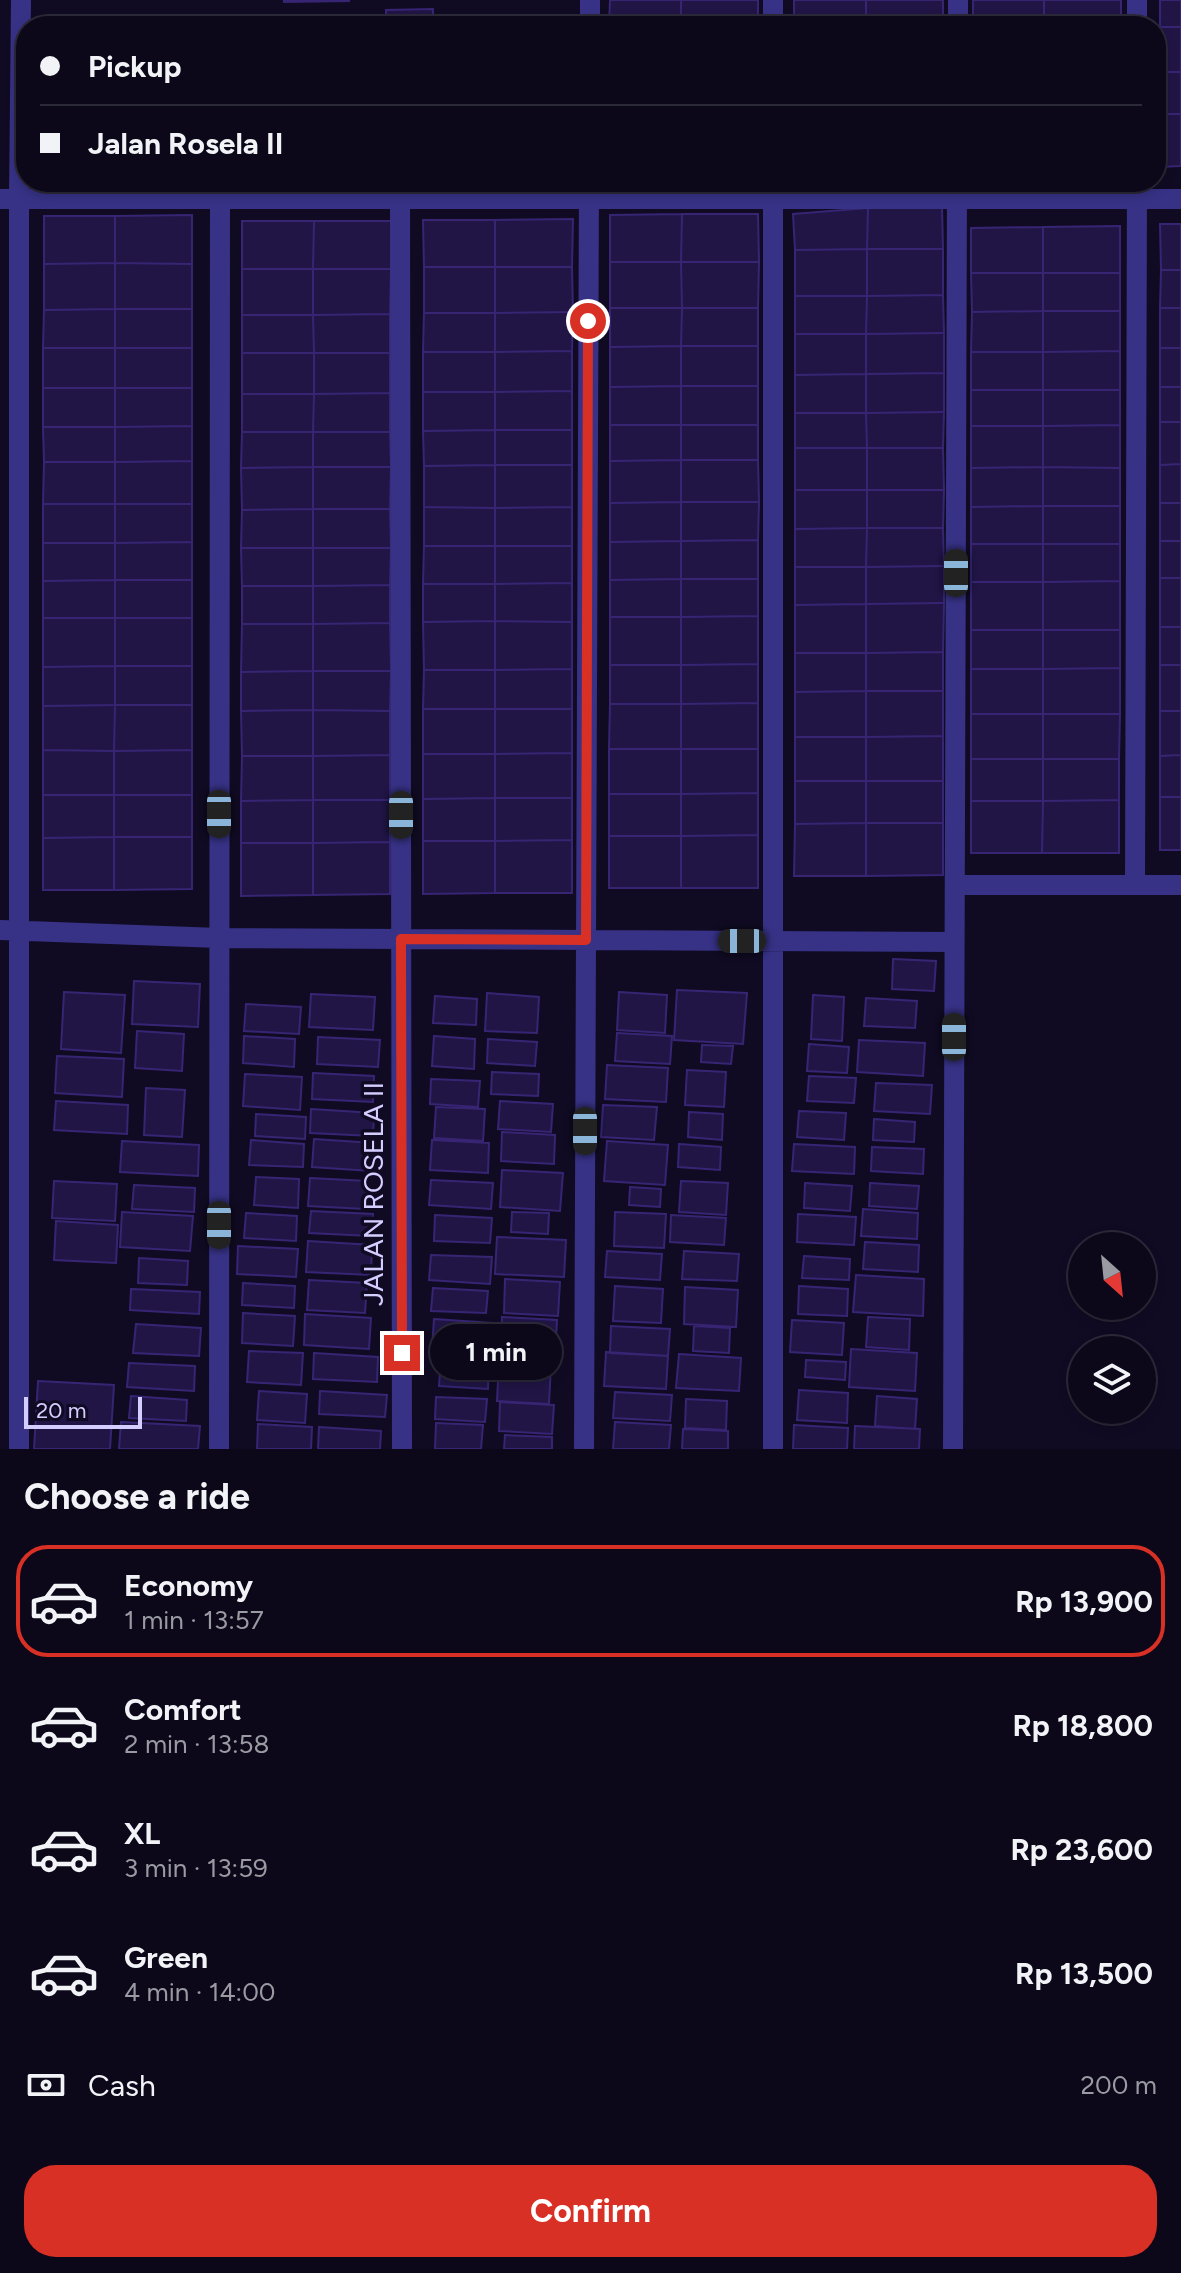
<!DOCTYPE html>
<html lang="en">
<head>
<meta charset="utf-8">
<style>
	body { margin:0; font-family:Figtree,sans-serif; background:#1a1627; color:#f1f3f6; height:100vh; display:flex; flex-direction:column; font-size:30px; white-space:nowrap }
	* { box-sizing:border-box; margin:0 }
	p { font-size:26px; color:#9a9aa2 }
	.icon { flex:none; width:44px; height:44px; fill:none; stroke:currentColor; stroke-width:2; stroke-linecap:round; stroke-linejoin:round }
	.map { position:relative; height:1449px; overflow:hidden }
	.side { display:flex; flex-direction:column; background:#0c081a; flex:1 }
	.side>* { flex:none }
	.guide { position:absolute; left:16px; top:16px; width:1150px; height:176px; border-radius:32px; box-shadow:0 4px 12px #0003,0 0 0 2px #2c2939; display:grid; align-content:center; height:176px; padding:0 24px; background:#0c081a }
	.needle { width:52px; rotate:153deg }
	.fabs { position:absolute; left:1068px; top:1232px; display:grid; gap:16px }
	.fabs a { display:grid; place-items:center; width:88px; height:88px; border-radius:50%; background:#0c081a; box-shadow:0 4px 12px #0003,0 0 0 2px #2c2939; font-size:40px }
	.scale { position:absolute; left:24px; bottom:20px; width:118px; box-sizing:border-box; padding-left:8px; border:4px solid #d4cdff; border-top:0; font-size:22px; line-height:28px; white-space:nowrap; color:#d4cdff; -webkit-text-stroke:6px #100b23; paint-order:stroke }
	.end { position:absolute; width:36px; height:36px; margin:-18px; border:10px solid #d93025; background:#fff; box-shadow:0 0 0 4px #fff }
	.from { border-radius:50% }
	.bubble { position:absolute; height:56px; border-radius:28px; background:#0c081a; box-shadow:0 4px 12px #0003,0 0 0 2px #2c2939; font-size:26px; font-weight:700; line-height:56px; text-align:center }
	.car { position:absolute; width:24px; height:48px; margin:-24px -12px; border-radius:10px; box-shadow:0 0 6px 2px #0007; background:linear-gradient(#222 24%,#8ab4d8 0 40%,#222 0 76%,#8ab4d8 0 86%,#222 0) }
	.guide b { display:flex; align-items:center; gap:28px; height:76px; font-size:30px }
	.guide b+b { border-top:2px solid #2c2939 }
	.guide i { width:20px; height:20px; background:#f1f3f6 }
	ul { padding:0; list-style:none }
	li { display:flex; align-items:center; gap:24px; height:112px; margin:0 16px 12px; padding:0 8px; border:4px solid transparent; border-radius:32px }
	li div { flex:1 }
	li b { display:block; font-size:30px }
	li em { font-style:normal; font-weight:700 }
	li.on { border-color:#d93025 }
	li>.icon { width:72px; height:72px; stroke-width:1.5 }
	h2 { padding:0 24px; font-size:36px; line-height:96px }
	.pay { display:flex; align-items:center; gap:20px; height:88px; padding:0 24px; font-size:30px }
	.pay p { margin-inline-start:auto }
	.button { display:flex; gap:16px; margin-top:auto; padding:16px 24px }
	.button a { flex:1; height:92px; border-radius:32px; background:#d93025; color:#fff; font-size:32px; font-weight:700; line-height:92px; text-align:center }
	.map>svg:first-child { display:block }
	.building { fill:#201545; stroke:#372574; stroke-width:2 }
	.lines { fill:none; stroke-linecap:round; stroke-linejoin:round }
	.minor { stroke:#373286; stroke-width:20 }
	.route { stroke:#d93025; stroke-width:10 }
	.labels { text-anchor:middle; stroke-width:7; stroke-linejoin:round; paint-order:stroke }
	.street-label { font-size:28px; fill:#d4cdff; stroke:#100b23 }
</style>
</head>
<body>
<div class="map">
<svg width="1181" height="1449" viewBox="0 0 1181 1449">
	<rect width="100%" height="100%" fill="#100b23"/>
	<path class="building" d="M284,0H349V1L284,2Z
		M610,0H681V26H609Z
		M681,0H758V26H681Z
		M794,0H866V26H794Z
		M866,0H943V26H866Z
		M973,0H1044V26H973Z
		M1044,0H1121V26H1044Z
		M1160,0H1181V27H1160Z
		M433,9V26H386V10Z
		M1160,27H1181V72H1160Z
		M1160,72H1181V114H1160Z
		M1160,114H1181V166L1160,167Z
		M942,207L943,249H867L868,208Z
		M868,208L867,249L795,250L793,214Z
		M682,214L681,262H610V215Z
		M682,214H758L759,262H681Z
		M192,215V264L115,263V216Z
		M44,216H115V263L44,264Z
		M573,219L572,267H495V220Z
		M423,220H495V267H424Z
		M242,221H314L313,269H242Z
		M314,221H391V269H313Z
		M1160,224H1181V270H1161Z
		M1120,226V273H1043V227Z
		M1043,227V273H971V228Z
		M867,249V296H795V250Z
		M867,249H943V295L867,296Z
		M610,262H681L682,308H610Z
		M681,262H759L758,308H682Z
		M115,263V309L44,310V264Z
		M115,263L192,264V309H115Z
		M424,267H495V313H424Z
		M495,267H572L573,312L495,313Z
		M242,269H313V315H242Z
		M313,269H391L390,314L313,315Z
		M1161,270H1181V308H1160Z
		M971,273H1043V311L972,312Z
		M1043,273H1120V311H1043Z
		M943,295L944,333L866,334L867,296Z
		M795,296H867L866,334H795Z
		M610,308H682L681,346L610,347Z
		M682,308H758V346H681Z
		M1160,308H1181V348H1160Z
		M115,309V348H43L44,310Z
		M115,309H192V348H115Z
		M1043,311V352H971L972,312Z
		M1043,311H1120V351L1043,352Z
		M573,312L572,351L495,352V313Z
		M424,313H495V352H423Z
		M390,314V353H314L313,315Z
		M242,315H313L314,353H242Z
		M944,333V373L866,374V334Z
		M795,334H866V374L795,375Z
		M681,346V386L610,387V347Z
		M681,346H758V386H681Z
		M43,348H115V388H43Z
		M115,348H192V388H115Z
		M1160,348H1181V387H1160Z
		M572,351V391L495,392V352Z
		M1120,351V390H1043V352Z
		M423,352H495V392H423Z
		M971,352H1043V390H971Z
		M242,353H314V394H242Z
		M314,353H390V393L314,394Z
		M944,373V412L866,413V374Z
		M866,374V413H795V375Z
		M681,386H758V425H681Z
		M681,386V425H610V387Z
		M1160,387H1181V422H1160Z
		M43,388H115V427H43Z
		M115,388H192V426L115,427Z
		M971,390H1043V426H971Z
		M1043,390H1120V425L1043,426Z
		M572,391V430H495V392Z
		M423,392H495V430L423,431Z
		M390,393V432H313L314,394Z
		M242,394H314L313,432H242Z
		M944,412L943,448H867L866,413Z
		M795,413H866L867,448H795Z
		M1160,422H1181V464L1160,465Z
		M610,425H681V460L610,461Z
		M681,425H758V460H681Z
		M1120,425V468L1043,467V426Z
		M192,426V461L115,462V427Z
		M971,426H1043V467L971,468Z
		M43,427H115V462H44Z
		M495,430H572V465H495Z
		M495,430V465L424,466L423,431Z
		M242,432H313V467L241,468Z
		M313,432H390L391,467H313Z
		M795,448H867V490H795Z
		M867,448H943L944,490H867Z
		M681,460H758L759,502H681Z
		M681,460V502L610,503V461Z
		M192,461V504H115V462Z
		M44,462H115V504H43Z
		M1181,464V503H1160V465Z
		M495,465H572V507L495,508Z
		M495,465V508L424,507V466Z
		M313,467H391L390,509H313Z
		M313,467V509L242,510L241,468Z
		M1043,467V506L971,507V468Z
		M1043,467L1120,468V506H1043Z
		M795,490H867V528L795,529Z
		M867,490H944L943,528H867Z
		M681,502V541L610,542V503Z
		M681,502H759L758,540L681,541Z
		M1160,503H1181V541H1160Z
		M43,504H115V543H43Z
		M115,504H192V542L115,543Z
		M1043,506V544H971V507Z
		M1043,506H1120V544H1043Z
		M424,507L495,508V546H424Z
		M572,507V546H495V508Z
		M313,509V548H241L242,510Z
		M313,509H390L391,548H313Z
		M867,528L866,567H795V529Z
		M867,528H943L944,566L866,567Z
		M758,540V579H681V541Z
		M681,541V579L610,580V542Z
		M1160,541H1181V578H1160Z
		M192,542V580H115V543Z
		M43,543H115V580L43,581Z
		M971,544H1043V582H971Z
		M1043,544H1120V581L1043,582Z
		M424,546H495V584H423Z
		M495,546H572V583L495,584Z
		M241,548H313V586H242Z
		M313,548H391L390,585L313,586Z
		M944,566V603L866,604V567Z
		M795,567H866V604L795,605Z
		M1160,578H1181V627H1160Z
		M681,579V617H610V580Z
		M681,579H758V616L681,617Z
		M115,580V618H43V581Z
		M115,580H192V618H115Z
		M1120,581V630H1043V582Z
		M971,582H1043V630H971Z
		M572,583V622L495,621V584Z
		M423,584H495V621L423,622Z
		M390,585V623L313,624V586Z
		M242,586H313V624H242Z
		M944,603L943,652L866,653V604Z
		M866,604V653H795V605Z
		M758,616V664L681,665V617Z
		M610,617H681V665H610Z
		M43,618H115V666L43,667Z
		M115,618H192V666H115Z
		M495,621V670H424L423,622Z
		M495,621L572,622V669L495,670Z
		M390,623L391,671H313V624Z
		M242,624H313V671L241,672Z
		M1160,627H1181V665H1160Z
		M971,630H1043V669H971Z
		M1043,630H1120V668L1043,669Z
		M943,652V691H866V653Z
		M795,653H866V691L795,692Z
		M758,664V703L681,704V665Z
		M610,665H681V704H610Z
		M1160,665H1181V711H1160Z
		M115,666V705L43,706V667Z
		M115,666H192V705H115Z
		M1120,668V714H1043V669Z
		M572,669V709H495V670Z
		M971,669H1043V714H971Z
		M424,670H495V709H423Z
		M313,671V710L241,711V672Z
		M313,671H391L390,711L313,710Z
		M866,691V737H795V692Z
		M866,691H943V736L866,737Z
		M758,703V749H681V704Z
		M610,704H681V749H609Z
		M115,705L114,751L43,750V706Z
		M115,705H192V750L114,751Z
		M423,709H495V754H423Z
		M495,709H572V753L495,754Z
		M313,710V756H242L241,711Z
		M313,710L390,711V755L313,756Z
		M1160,711H1181V755L1160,756Z
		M971,714H1043V759H971Z
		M1043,714H1120L1119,759H1043Z
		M943,736V781H866V737Z
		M795,737H866V781H795Z
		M609,749H681V794H609Z
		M681,749H758V793L681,794Z
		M43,750L114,751V795H43Z
		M192,750V795H114V751Z
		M572,753V798H495V754Z
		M423,754H495V798L423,799Z
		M390,755V800H313V756Z
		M1181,755V797H1160V756Z
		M242,756H313V800L241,801Z
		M971,759H1043V801H971Z
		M1043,759H1119V800L1043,801Z
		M795,781H866V823L795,824Z
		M866,781H943V823H866Z
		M758,793V835L681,836V794Z
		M609,794H681V836H609Z
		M43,795H114V837L43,838Z
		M114,795H192V837H114Z
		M1160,797H1181V850H1160Z
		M495,798V841H423V799Z
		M495,798H572V840L495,841Z
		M313,800V843H241V801Z
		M313,800H390V842L313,843Z
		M1119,800V853H1042L1043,801Z
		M971,801H1043L1042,853H971Z
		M866,823V876H794L795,824Z
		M866,823H943V875L866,876Z
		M758,835V888H681V836Z
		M609,836H681V888H609Z
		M114,837V890H43V838Z
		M114,837H192V889L114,890Z
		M572,840V893H495V841Z
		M423,841H495V893L423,894Z
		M390,842V894L313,895V843Z
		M241,843H313V895L241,896Z
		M893,959L936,961L934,991L892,989Z
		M134,981L200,984L198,1027L132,1024Z
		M677,990L747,993L743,1044L674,1040Z
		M64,992L125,995L121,1053L61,1049Z
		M619,992L667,995L665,1033L617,1030Z
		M487,993L539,997L537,1033L485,1031Z
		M311,994L375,997L373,1030L309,1027Z
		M813,995L844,997L842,1041L811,1039Z
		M435,996L477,999L476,1025L433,1023Z
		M866,998L917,1001L915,1028L864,1026Z
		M246,1004L301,1007L299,1034L244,1031Z
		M137,1031L184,1034L182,1071L135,1068Z
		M617,1033L672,1036L670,1064L615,1061Z
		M244,1036L295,1039L294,1067L243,1063Z
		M434,1036L475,1039L474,1069L432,1066Z
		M318,1037L380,1040L378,1067L317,1064Z
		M488,1039L537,1042L535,1066L487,1063Z
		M859,1040L925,1043L923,1076L857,1072Z
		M809,1044L849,1047L847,1073L807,1071Z
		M702,1045L733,1046L731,1064L701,1062Z
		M57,1056L124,1059L122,1097L55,1093Z
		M607,1065L668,1068L666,1102L605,1099Z
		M687,1070L726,1072L724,1107L685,1105Z
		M492,1072L539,1074L538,1096L491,1094Z
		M313,1073L374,1076L373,1102L312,1099Z
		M245,1074L302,1077L300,1110L243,1106Z
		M809,1076L856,1078L854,1103L807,1101Z
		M431,1079L480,1081L478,1107L430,1104Z
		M876,1083L932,1085L930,1114L874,1111Z
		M146,1088L185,1090L182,1137L144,1135Z
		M56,1101L128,1105L127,1134L54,1130Z
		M500,1101L553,1104L551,1132L498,1129Z
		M603,1105L657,1107L654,1140L601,1137Z
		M436,1107L485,1109L483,1141L434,1138Z
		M311,1109L374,1113L373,1136L310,1133Z
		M799,1111L846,1113L844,1140L797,1137Z
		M689,1112L723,1114L722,1140L688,1137Z
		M256,1114L306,1117L305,1139L255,1136Z
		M874,1119L915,1122L914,1142L873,1140Z
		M502,1132L555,1135L554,1164L501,1161Z
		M314,1139L373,1143L371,1171L312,1167Z
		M251,1140L304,1144L303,1167L249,1165Z
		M432,1140L489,1143L488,1173L430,1170Z
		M122,1141L199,1145L198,1176L120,1172Z
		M607,1141L668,1145L665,1185L604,1181Z
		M679,1144L721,1147L720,1170L678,1167Z
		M794,1144L855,1147L854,1174L792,1171Z
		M872,1147L924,1149L923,1174L871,1171Z
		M502,1170L563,1173L560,1211L500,1207Z
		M256,1177L299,1179L298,1208L254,1205Z
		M310,1178L367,1181L365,1209L308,1206Z
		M431,1180L493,1183L491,1209L429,1205Z
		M54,1181L117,1184L115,1221L52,1218Z
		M681,1181L728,1183L726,1215L679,1212Z
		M805,1183L852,1186L850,1211L804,1208Z
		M870,1183L919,1186L917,1209L869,1206Z
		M134,1185L195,1188L194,1212L132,1209Z
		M630,1187L661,1189L660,1207L629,1205Z
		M863,1209L918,1213L917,1239L861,1236Z
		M311,1211L373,1214L371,1236L309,1233Z
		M122,1212L193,1216L190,1251L120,1247Z
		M512,1212L549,1213L548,1234L511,1232Z
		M615,1212L666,1214L664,1248L614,1246Z
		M246,1213L297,1216L296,1241L244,1238Z
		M798,1214L856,1217L854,1245L797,1242Z
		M435,1215L492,1218L490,1243L434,1241Z
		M671,1215L726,1218L724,1245L670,1242Z
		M56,1221L118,1225L116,1263L54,1260Z
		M497,1237L566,1240L564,1277L495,1274Z
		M308,1241L372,1245L371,1275L306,1272Z
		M865,1242L919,1245L918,1272L863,1269Z
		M238,1246L298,1249L296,1277L237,1274Z
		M607,1251L662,1254L660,1280L605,1277Z
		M684,1251L739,1254L737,1281L682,1279Z
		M431,1255L492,1257L490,1284L429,1280Z
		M804,1256L850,1259L849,1280L802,1278Z
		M139,1258L188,1261L187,1285L138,1283Z
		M856,1275L924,1279L923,1316L853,1312Z
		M505,1279L560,1282L558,1316L504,1313Z
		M309,1280L367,1283L365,1313L307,1310Z
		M243,1283L295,1286L294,1308L242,1305Z
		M615,1286L663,1289L661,1323L613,1321Z
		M799,1286L848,1289L847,1316L798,1314Z
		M685,1287L738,1290L736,1327L684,1324Z
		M433,1288L488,1291L486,1313L431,1311Z
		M131,1289L200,1292L199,1314L130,1310Z
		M243,1313L295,1316L293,1346L242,1343Z
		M305,1314L371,1318L369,1349L304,1345Z
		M502,1317L557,1320L555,1357L501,1354Z
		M868,1317L910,1319L909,1350L866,1347Z
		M434,1319L492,1323L490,1351L432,1348Z
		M792,1320L844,1323L842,1355L790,1352Z
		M136,1324L201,1328L199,1356L133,1353Z
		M611,1326L670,1329L668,1356L610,1353Z
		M694,1326L730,1328L729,1353L693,1351Z
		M851,1349L917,1353L915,1391L849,1387Z
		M249,1351L303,1353L301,1385L247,1382Z
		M606,1352L668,1356L666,1389L604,1386Z
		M314,1353L378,1357L377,1382L313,1379Z
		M679,1354L741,1358L739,1391L676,1388Z
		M441,1358L489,1360L488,1389L439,1386Z
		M806,1360L846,1362L845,1380L805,1377Z
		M499,1361L551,1364L549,1404L497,1401Z
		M129,1363L195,1366L194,1391L127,1387Z
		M38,1381L114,1385L110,1449H34Z
		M799,1390L848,1393L847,1423L797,1420Z
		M259,1391L307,1394L305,1423L257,1420Z
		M320,1391L387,1395L385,1417L319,1414Z
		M615,1392L672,1395L670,1421L613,1418Z
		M131,1396L187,1400L186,1421L129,1418Z
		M877,1396L917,1399L915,1429L875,1426Z
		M436,1397L487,1399L485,1422L435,1419Z
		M686,1399L727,1401L726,1430L685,1428Z
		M500,1402L554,1405L552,1434L499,1431Z
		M121,1422L200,1426L198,1449H119Z
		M615,1422L671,1425L669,1449H613Z
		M436,1423L483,1425L481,1449H435Z
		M258,1424L312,1427L311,1449H257Z
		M794,1425L848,1428L847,1449H793Z
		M855,1426L920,1429L919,1449H854Z
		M319,1427L381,1431L380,1449H318Z
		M683,1429L728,1431V1449H682Z
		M505,1435L552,1437V1449H504Z"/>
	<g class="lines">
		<path class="minor" d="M773,0V26
			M590,26V0
			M958,26V0
			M1137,26V0
			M400,197L402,1449
			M0,199H1181
			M955,885H1181
			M1135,885L1137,182
			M0,930L219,938L954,942
			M19,1449V199L21,0
			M219,1449L220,197
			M584,1449L589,182
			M773,1449V182
			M953,1449L957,182"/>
	</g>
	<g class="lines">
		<path class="route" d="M402,1353L401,939L586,940L588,321"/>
	</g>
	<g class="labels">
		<g class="street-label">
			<text transform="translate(373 1194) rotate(-90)" y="10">JALAN ROSELA II</text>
		</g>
	</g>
</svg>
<div class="fabs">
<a><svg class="needle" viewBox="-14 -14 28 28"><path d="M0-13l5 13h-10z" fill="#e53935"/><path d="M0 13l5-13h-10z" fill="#9a9aa2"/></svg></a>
<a><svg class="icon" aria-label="layers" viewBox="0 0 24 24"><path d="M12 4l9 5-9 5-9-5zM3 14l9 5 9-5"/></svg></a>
</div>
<div class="scale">20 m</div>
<i class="end from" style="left:588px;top:321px"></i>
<i class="end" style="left:402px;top:1353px"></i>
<div class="bubble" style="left:430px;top:1324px;width:132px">1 min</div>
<i class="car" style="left:956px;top:573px;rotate:0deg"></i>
<i class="car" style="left:219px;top:814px;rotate:180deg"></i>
<i class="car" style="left:401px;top:815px;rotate:180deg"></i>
<i class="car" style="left:742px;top:941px;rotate:270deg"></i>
<i class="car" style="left:954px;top:1037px;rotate:0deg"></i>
<i class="car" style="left:585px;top:1131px;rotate:180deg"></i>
<i class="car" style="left:219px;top:1225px;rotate:180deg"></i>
<div class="guide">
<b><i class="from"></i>Pickup</b>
<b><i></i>Jalan Rosela II</b>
</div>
</div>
<section class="side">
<h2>Choose a ride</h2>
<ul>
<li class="on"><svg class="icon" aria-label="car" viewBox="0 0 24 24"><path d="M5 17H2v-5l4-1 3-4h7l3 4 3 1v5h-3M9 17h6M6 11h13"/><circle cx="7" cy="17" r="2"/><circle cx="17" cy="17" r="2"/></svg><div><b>Economy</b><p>1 min · 13:57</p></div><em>Rp 13,900</em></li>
<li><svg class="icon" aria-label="car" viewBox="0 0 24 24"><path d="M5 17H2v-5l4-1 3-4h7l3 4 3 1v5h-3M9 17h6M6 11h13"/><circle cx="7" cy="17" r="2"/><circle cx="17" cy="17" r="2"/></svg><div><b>Comfort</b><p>2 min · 13:58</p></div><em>Rp 18,800</em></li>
<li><svg class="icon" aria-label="car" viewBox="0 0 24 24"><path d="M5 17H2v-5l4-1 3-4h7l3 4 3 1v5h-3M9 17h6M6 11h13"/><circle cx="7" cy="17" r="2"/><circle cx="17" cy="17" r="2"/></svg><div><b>XL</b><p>3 min · 13:59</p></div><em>Rp 23,600</em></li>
<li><svg class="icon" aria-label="car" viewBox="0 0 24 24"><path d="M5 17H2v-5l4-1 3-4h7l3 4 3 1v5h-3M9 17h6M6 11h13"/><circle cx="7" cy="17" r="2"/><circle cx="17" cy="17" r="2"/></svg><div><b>Green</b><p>4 min · 14:00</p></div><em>Rp 13,500</em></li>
</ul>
<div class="pay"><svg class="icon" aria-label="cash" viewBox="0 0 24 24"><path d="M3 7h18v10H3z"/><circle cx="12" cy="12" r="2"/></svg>Cash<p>200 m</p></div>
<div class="button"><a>Confirm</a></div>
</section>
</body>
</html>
